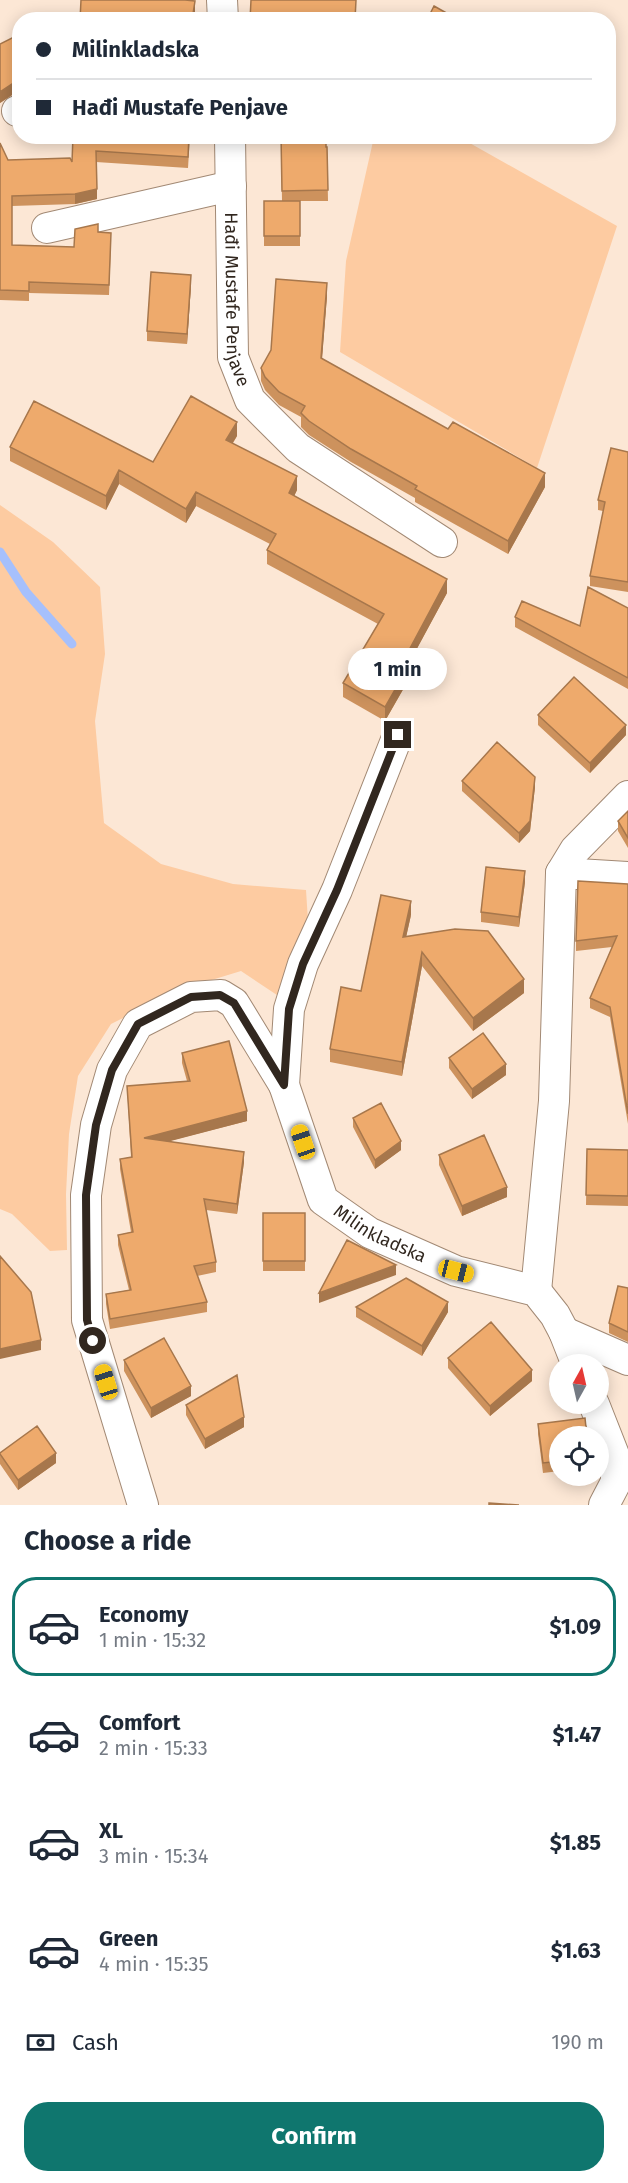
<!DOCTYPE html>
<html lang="en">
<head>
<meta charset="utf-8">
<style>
	body { margin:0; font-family:"Fira Sans",sans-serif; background:#f6f6f7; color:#1f2937; height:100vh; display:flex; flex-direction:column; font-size:22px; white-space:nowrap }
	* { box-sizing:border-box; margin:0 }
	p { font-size:20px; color:#747a83 }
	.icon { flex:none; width:33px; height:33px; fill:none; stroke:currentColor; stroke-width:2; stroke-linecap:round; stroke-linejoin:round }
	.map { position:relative; height:1505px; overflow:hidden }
	.drawer { display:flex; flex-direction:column; background:#fff; flex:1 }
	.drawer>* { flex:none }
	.guide { position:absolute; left:12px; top:12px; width:604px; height:132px; border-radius:24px; box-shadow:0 3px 15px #0003; display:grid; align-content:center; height:132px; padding:0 24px; background:#fff }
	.needle { width:39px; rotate:8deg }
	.controls { position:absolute; left:549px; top:1354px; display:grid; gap:12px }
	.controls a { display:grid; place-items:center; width:60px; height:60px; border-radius:50%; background:#fff; box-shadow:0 3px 15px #0003; font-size:30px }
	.end { position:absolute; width:27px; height:27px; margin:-14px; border:8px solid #31271f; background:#fff; box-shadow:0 0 0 3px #fff }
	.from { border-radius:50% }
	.bubble { position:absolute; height:42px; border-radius:21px; background:#fff; box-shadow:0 3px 15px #0003; font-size:20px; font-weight:700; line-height:42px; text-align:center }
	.car { position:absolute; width:18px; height:36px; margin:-18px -9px; border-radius:8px; box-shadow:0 0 4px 2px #0007; background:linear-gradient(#f5c518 24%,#345 0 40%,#f5c518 0 76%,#345 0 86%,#f5c518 0) }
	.guide b { display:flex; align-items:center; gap:21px; height:57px; font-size:22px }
	.guide b+b { border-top:2px solid #e0e1e3 }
	.guide i { width:15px; height:15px; background:#1f2937 }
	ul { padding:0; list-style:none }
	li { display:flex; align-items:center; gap:18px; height:99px; margin:0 12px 9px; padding:0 12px; border:3px solid transparent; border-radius:24px }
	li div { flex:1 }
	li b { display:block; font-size:22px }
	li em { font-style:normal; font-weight:700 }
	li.on { border-color:#0f766e }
	li>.icon { width:54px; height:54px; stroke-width:1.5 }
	h2 { padding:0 24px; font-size:27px; line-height:72px }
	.pay { display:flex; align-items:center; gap:15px; height:66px; padding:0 24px; font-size:22px }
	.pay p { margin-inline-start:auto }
	.primary-button { display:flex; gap:12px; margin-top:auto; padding:12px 24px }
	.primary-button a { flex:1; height:69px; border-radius:24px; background:#0f766e; color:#fff; font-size:24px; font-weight:700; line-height:69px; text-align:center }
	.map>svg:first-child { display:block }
	.green { fill:#fdcba1 }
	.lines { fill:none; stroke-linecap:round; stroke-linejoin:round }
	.stream { stroke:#a6c0fc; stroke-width:9 }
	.minor-casing { stroke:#a28974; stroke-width:32 }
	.minor { stroke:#fff; stroke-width:30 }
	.wall { fill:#cd925d }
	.shaded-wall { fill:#a7774c }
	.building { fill:#eeaa6c; stroke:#a7774c; stroke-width:1.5 }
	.route { stroke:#31271f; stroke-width:8 }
	.labels { text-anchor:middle; stroke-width:6; stroke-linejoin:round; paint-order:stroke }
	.street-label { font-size:18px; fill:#31271f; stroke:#fdf7f3 }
</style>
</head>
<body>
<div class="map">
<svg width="628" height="1505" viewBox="0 0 628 1505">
	<rect width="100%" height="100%" fill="#fce7d5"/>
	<path class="green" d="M374,137H459L617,226L537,468L340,352L346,261Z
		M0,505L53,542L100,587L105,654L95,721L104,823L161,864L233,884L306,890L308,921L289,1003L241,971L179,990L111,1024L78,1076L69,1134L66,1194L67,1250L50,1251L12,1214L0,1209Z"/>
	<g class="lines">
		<path class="stream" d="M0,552L26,592L72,644"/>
		<defs>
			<g id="minor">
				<path d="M222,0L223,20"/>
				<path d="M17,111L20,110"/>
				<path id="s1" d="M230,136L233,357L250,400L298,448L442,542"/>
				<path d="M47,228L231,186"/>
				<path d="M561,873L628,877"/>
				<path d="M284,1085L289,1009L303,964L337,890L398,735"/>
				<path d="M536,1291L554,1101L561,873L575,850L628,796"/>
				<path d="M564,1332L628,1360"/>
				<path d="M594,1404L616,1460V1482L604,1505"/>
				<path id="s2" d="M143,1505L87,1320L86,1195L96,1125L112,1070L138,1024L191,997L221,995L234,1003L284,1085L323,1200L370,1233L456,1271L536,1291L555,1315L564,1332L577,1365"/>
			</g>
		</defs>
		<use href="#minor" class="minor-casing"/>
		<use href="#minor" class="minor"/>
	</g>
	<path class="wall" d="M20,49V94L12,95L0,103Z
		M73,136H190L188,168L96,162L97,199L75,204L12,206V245L74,247L98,232L111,243L109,295L29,293V301L0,300V143L8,160L72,162Z
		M281,136L327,147L328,201H289H300V246H264V201H282Z
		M191,285L187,344L147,341V331Z
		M327,296L322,359L545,487L508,554L415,502V498L351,462L309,435L301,427V417L279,405L265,390L261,381V368Z
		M237,436L233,443L297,490L294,496L447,593L404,672L405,686L385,721L343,697V683L378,624L267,564V550L270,544L196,506L186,523L119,484L106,510L10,461V447L153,462Z
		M628,452V592L590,586V576L603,511L598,510V500Z
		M628,608V689L515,627V617L580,626Z
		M538,715L626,735L590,773L538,725Z
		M462,781L535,787L530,831L519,843L462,791Z
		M628,811V848L618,831V821Z
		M525,882L519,927L481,922V912Z
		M628,884V1124L610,1017L590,1008V998L612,947L576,951V941Z
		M411,915L406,937L524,993L473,1031L422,966L402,1076L330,1062V1049L361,991Z
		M182,1053L247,1121L169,1141L244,1162L237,1214L206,1210L216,1262V1272L197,1276L207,1302V1312L110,1329L106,1304V1294L129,1290L118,1245V1235L131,1232L120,1169V1159L131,1157L127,1086L187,1081L182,1063Z
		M449,1058L506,1075L472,1099L449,1068Z
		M353,1118L401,1150L375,1169L353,1127Z
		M587,1149L628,1150V1206L586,1205Z
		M439,1155L507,1197L462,1216L439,1165Z
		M263,1213H305V1271H263Z
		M628,1288V1342L609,1333V1323Z
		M356,1307L448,1312L422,1356L356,1317Z
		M448,1358L532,1381L490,1416L448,1368Z
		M124,1360L191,1396L151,1418L124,1371Z
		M186,1405L244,1427L205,1449L186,1415Z
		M538,1424L560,1437V1471L543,1473L538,1434Z
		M0,1453L56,1463L18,1490L0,1464Z"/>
	<path class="shaded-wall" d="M195,1V13L194,20H192Z
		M12,84V95L0,103V92Z
		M97,189V199L75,204V194Z
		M191,275V285L187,344V334Z
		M327,283V296L321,371V358Z
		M237,422V436L226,453V440Z
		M119,470V484L106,510V496Z
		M545,473V487L508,554V541Z
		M297,476V490L289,507V493Z
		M196,492V506L186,523V509Z
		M447,579V593L399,682V669Z
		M405,672V686L385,721V707Z
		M626,725V735L590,773V763Z
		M535,777V787L530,831L519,843V833Z
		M525,871V882L519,927V917Z
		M411,901V915L403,951V937Z
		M422,952V966L402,1076V1062Z
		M524,979V993L473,1031V1018Z
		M506,1064V1075L472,1099V1089Z
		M247,1111V1121L144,1148V1138Z
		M401,1141V1150L375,1169V1160Z
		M244,1152V1162L237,1214V1204Z
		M507,1187V1197L462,1216V1206Z
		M396,1265V1275L319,1303V1293Z
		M448,1302V1312L422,1356V1346Z
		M41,1340V1350L0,1359V1349Z
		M532,1370V1381L490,1416V1406Z
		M191,1386V1396L151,1418V1408Z
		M244,1417V1427L205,1449V1439Z
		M56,1453V1463L18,1490V1480Z"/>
	<path class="building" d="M81,0H185L195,1L192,20H80Z
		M251,0H356L355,20H250Z
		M434,6L459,20H427Z
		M14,37L20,49V83L12,84L0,92V44Z
		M73,136H189L188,157L96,151L97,189L75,194L12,196V245L74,247L75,229L98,224V232L111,233L109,285L29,282V291L0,290V143L8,160L70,158L72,162Z
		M281,136H326V147H327L328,190L282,191Z
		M264,201H300V236H264Z
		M151,272L191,275L187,334L147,331Z
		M276,279L327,283L321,358L448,429L453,422L545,473L508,541L415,489L417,486L351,449L309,421L301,413L305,406L279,392L265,377L261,368L271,350Z
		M191,396L237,422L226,440L297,476L289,493L447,579L399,669L405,672L385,707L343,683L384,614L267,550L276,534L196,492L186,509L119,470L106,496L10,447L34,401L153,462Z
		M611,448L628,452V582L590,576L605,502L598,500Z
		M588,587L628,608V678L515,617L522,601L580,626Z
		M574,677L626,725L590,763L538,715Z
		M497,742L535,777L530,821L519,833L462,781Z
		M628,811V838L618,821Z
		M486,867L525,871L519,917L481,912Z
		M578,881L628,884V1114L610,1007L590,998L617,936L576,941Z
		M381,895L411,901L403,937L455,929L488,931L524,979L473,1018L422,952L402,1062L330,1049L341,987L361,991Z
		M483,1033L506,1064L472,1089L449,1058Z
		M229,1041L247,1111L144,1138L244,1152L237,1204L204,1199L216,1262L194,1266L207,1302L110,1319L106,1294L131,1290L118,1235L133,1232L120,1159L132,1157L127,1086L190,1081L182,1053Z
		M381,1103L401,1141L375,1160L353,1118Z
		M484,1135L507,1187L462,1206L439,1155Z
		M587,1149L628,1150V1196L586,1195Z
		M263,1213H305V1261H263Z
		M347,1240L396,1265L319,1293Z
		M0,1256L31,1292L41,1340L0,1349Z
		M406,1278L448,1302L422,1346L356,1307Z
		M618,1286L628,1288V1332L609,1323Z
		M491,1322L532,1370L490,1406L448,1358Z
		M164,1338L191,1386L151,1408L124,1360Z
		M237,1375L244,1417L205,1439L186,1405Z
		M585,1418L587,1437H560V1461L543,1463L538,1424Z
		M37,1426L56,1453L18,1480L0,1454V1453Z
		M489,1503L519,1505H489Z"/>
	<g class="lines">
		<path class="route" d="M93,1341L87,1320L86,1195L96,1125L112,1070L138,1024L191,997L220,995L234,1003L284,1085L289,1009L303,964L337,890L398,735"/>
	</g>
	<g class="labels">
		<g class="street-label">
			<text dy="6" stroke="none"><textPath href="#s1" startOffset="164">Hađi Mustafe Penjave</textPath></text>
			<text dy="6" stroke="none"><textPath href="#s2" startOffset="888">Milinkladska</textPath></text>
		</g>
	</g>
</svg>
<div class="controls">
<a><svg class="needle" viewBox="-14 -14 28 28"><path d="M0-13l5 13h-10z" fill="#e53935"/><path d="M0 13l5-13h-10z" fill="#747a83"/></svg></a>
<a><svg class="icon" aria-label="locate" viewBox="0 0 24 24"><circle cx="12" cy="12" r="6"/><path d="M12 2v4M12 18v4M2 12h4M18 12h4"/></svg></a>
</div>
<i class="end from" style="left:93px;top:1341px"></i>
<i class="end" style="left:398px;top:735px"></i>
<div class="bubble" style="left:348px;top:648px;width:99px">1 min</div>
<i class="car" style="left:303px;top:1142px;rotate:341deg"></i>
<i class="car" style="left:456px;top:1271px;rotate:104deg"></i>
<i class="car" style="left:106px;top:1382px;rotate:343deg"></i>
<div class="guide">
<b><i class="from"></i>Milinkladska</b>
<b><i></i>Hađi Mustafe Penjave</b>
</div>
</div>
<section class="drawer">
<h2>Choose a ride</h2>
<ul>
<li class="on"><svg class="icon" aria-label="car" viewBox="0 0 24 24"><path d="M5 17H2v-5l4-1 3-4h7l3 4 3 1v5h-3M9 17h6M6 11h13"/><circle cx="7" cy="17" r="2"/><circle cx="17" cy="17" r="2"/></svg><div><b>Economy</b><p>1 min · 15:32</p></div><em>$1.09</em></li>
<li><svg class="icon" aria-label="car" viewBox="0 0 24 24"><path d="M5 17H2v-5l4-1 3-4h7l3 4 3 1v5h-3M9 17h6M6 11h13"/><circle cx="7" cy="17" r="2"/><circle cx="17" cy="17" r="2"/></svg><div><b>Comfort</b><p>2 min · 15:33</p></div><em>$1.47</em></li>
<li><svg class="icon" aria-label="car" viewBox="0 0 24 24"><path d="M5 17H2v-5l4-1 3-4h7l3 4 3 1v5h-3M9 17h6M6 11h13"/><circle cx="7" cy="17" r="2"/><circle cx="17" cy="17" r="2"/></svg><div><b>XL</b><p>3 min · 15:34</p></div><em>$1.85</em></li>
<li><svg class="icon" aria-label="car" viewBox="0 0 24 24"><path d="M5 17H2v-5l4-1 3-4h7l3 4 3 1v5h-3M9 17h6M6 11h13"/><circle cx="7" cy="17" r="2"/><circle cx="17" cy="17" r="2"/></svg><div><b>Green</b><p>4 min · 15:35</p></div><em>$1.63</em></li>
</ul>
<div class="pay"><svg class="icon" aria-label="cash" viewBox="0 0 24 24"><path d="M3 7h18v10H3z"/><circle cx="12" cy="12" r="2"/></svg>Cash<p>190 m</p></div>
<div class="primary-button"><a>Confirm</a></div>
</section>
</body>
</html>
